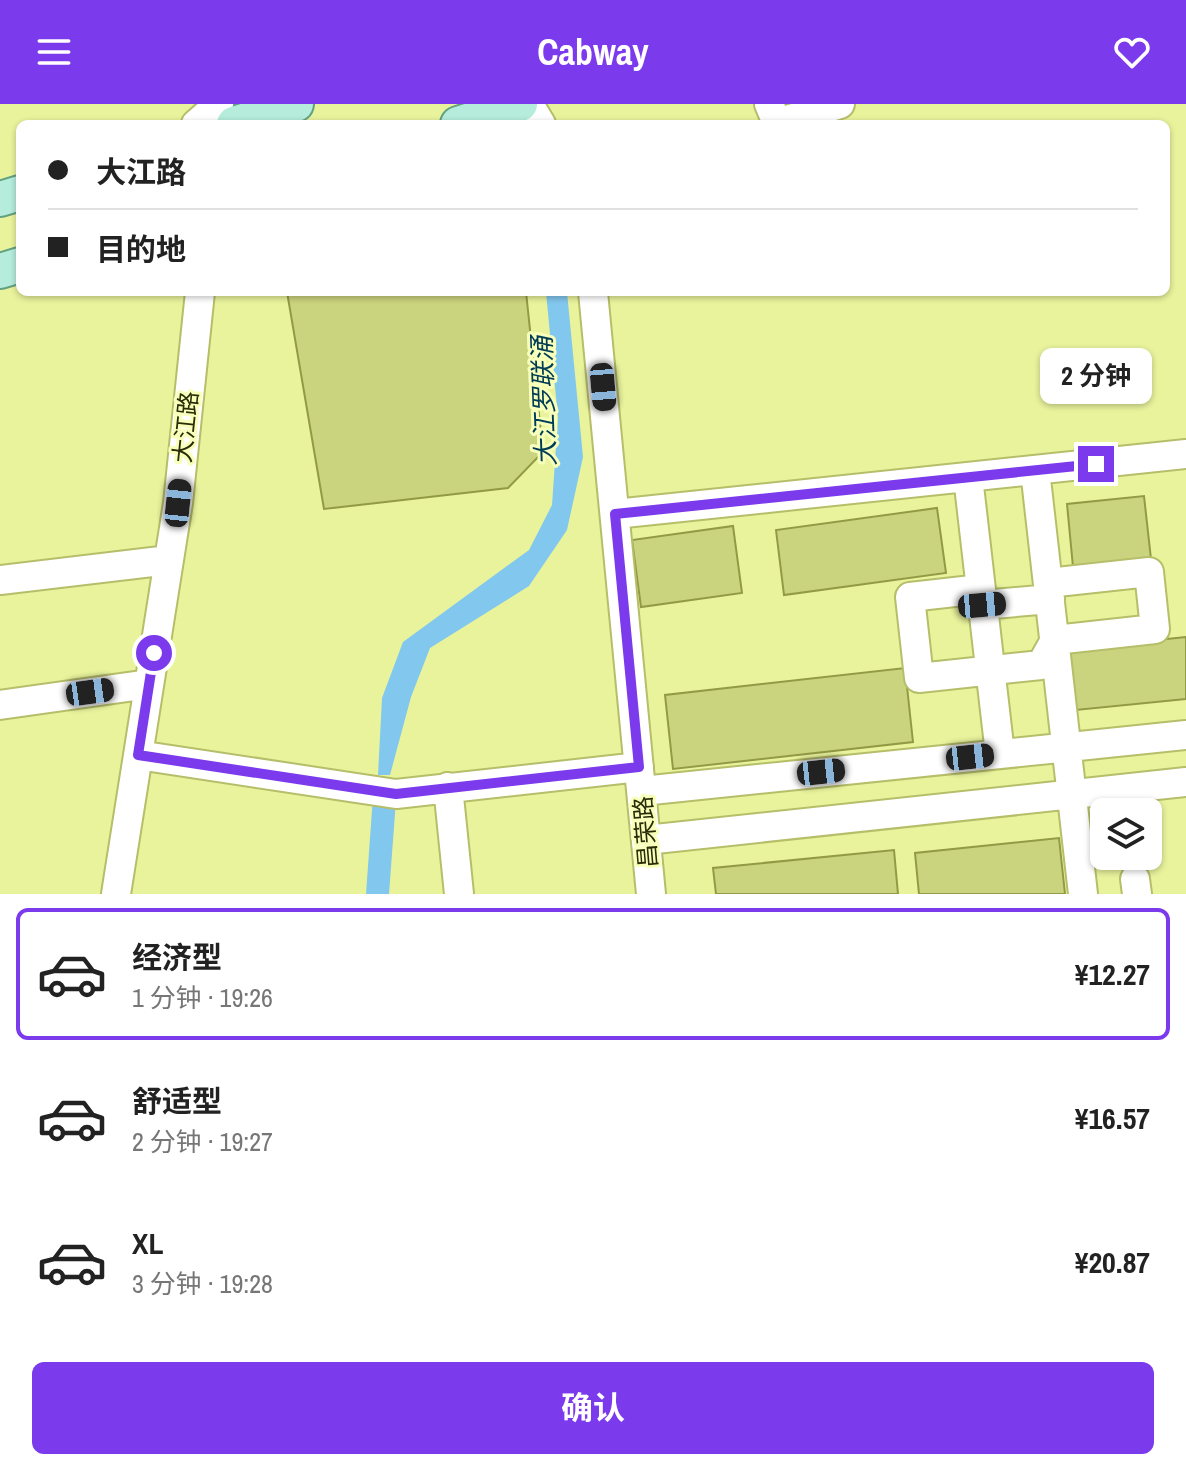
<!DOCTYPE html>
<html lang="zh">
<head>
<meta charset="utf-8">
<style>
	body { margin:0; font-family:"Archivo Narrow","Noto Sans SC",sans-serif; background:#f6f6f6; color:#222; height:100vh; display:flex; flex-direction:column; font-size:30px; white-space:nowrap }
	* { box-sizing:border-box; margin:0 }
	p { font-size:26px; color:#767676 }
	.icon { flex:none; width:44px; height:44px; fill:none; stroke:currentColor; stroke-width:2; stroke-linecap:round; stroke-linejoin:round }
	.map { position:relative; height:790px; overflow:hidden }
	.side { display:flex; flex-direction:column; background:#fff; flex:1 }
	.side>* { flex:none }
	.banner { position:absolute; left:16px; top:16px; width:1154px; height:176px; border-radius:12px; box-shadow:0 2px 6px #0004; display:grid; align-content:center; height:176px; padding:0 32px; background:#fff }
	.tools { position:absolute; left:1090px; top:694px; display:grid; gap:16px }
	.tools a { display:grid; place-items:center; width:72px; height:72px; border-radius:12px; background:#fff; box-shadow:0 2px 6px #0004; font-size:40px }
	.end { position:absolute; width:36px; height:36px; margin:-18px; border:10px solid #7c3aed; background:#fff; box-shadow:0 0 0 4px #fff }
	.from { border-radius:50% }
	.bubble { position:absolute; height:56px; border-radius:12px; background:#fff; box-shadow:0 2px 6px #0004; font-size:26px; font-weight:700; line-height:56px; text-align:center }
	.car { position:absolute; width:24px; height:48px; margin:-24px -12px; border-radius:10px; box-shadow:0 0 6px 2px #0007; background:linear-gradient(#222 24%,#8ab4d8 0 40%,#222 0 76%,#8ab4d8 0 86%,#222 0) }
	.banner b { display:flex; align-items:center; gap:28px; height:76px; font-size:30px }
	.banner b+b { border-top:2px solid #e0e0e0 }
	.banner i { width:20px; height:20px; background:#222 }
	ul { padding:14px 0 0; list-style:none }
	li { display:flex; align-items:center; gap:24px; height:132px; margin:0 16px 12px; padding:0 16px; border:4px solid transparent; border-radius:12px }
	li div { flex:1 }
	li b { display:block; font-size:30px }
	li em { font-style:normal; font-weight:700 }
	li.active { border-color:#7c3aed }
	li>.icon { width:72px; height:72px; stroke-width:1.5 }
	.cta { display:flex; gap:16px; margin-top:auto; padding:16px 32px }
	.cta a { flex:1; height:92px; border-radius:12px; background:#7c3aed; color:#fff; font-size:32px; font-weight:700; line-height:92px; text-align:center }
	header { display:flex; justify-content:space-between; align-items:center; height:104px; padding:0 32px; background:#7c3aed; color:#fff; font-size:36px; font-weight:700 }
	.map>svg:first-child { display:block }
	.water { fill:#82c7ee }
	.building { fill:#cad37d; stroke:#939a45; stroke-width:2 }
	.lines { fill:none; stroke-linecap:round; stroke-linejoin:round }
	.minor-casing { stroke:#b6be69; stroke-width:32 }
	.major-casing { stroke:#64a082; stroke-width:38 }
	.minor { stroke:#fff; stroke-width:28 }
	.major { stroke:#b5ecdc; stroke-width:34 }
	.route { stroke:#7c3aed; stroke-width:10 }
	.labels { text-anchor:middle; stroke-width:6; stroke-linejoin:round; paint-order:stroke }
	.street-label { font-size:24px; fill:#292c07; stroke:#f7ffba }
	.water-label { font-size:26px; font-style:italic; fill:#003c55; stroke:#f7ffba }
</style>
</head>
<body>
<header><svg class="icon" aria-label="menu" viewBox="0 0 24 24"><path d="M4 6h16M4 12h16M4 18h16"/></svg>Cabway<svg class="icon" aria-label="heart" viewBox="0 0 24 24"><path d="M12 20l-8-8c-3-5 5-10 8-4 3-6 11-1 8 4z"/></svg></header>
<div class="map">
<svg width="1186" height="790" viewBox="0 0 1186 790">
	<rect width="100%" height="100%" fill="#e9f39c"/>
	<path class="water" d="M546,188H567L583,353L567,426L529,482L430,544L411,593L390,671H378L382,594L403,538L529,446L552,401L558,314Z
		M373,692L396,696L389,790H366Z"/>
	<path class="building" d="M287,188H526L543,348L508,384L324,405Z
		M1144,392L1151,455L1073,463L1067,400Z
		M937,404L946,469L784,491L776,426Z
		M733,422L742,489L641,503L632,436Z
		M1186,533V595L1076,606L1070,545Z
		M905,564L913,638L673,665L665,591Z
		M1059,734L1065,790H919L915,749Z
		M894,746L898,790H716L713,764Z"/>
	<g class="lines">
		<defs>
			<path id="minor" d="M529,0L541,20
				M769,0L777,19L840,0
				M196,20L219,0
				M593,188L651,790
				M1035,366L1083,790
				M968,373L1000,650
				M615,410L1186,350
				M0,476L169,456
				M981,485L910,493L919,574L1041,561L1055,536L1155,525L1149,468L1048,479
				M982,501L1050,495
				M0,601L149,580
				M138,651L396,690L639,663
				M448,683L459,790
				M642,687L1186,631
				M646,736L1186,678
				M1135,775L1137,790
				M116,790L178,399L200,188"/>
			<path id="major" d="M234,20L296,0
				M458,20L520,0
				M0,95L20,89
				M0,167L20,161"/>
		</defs>
		<use href="#minor" class="minor-casing"/>
		<use href="#major" class="major-casing"/>
		<use href="#minor" class="minor"/>
		<use href="#major" class="major"/>
	</g>
	<g class="lines">
		<path class="route" d="M154,549L138,651L396,690L639,663L615,410L1096,360"/>
	</g>
	<g class="labels">
		<g class="street-label">
			<text transform="translate(186 323) rotate(-84)" y="8">大江路</text>
			<text transform="translate(646 728) rotate(-95)" y="8">昌荣路</text>
		</g>
		<g class="water-label">
			<text transform="translate(544 297) rotate(-92)" y="9">大江罗联涌</text>
		</g>
	</g>
</svg>
<div class="tools">
<a><svg class="icon" aria-label="layers" viewBox="0 0 24 24"><path d="M12 4l9 5-9 5-9-5zM3 14l9 5 9-5"/></svg></a>
</div>
<i class="end from" style="left:154px;top:549px"></i>
<i class="end" style="left:1096px;top:360px"></i>
<div class="bubble" style="left:1040px;top:244px;width:112px">2 分钟</div>
<i class="car" style="left:603px;top:283px;rotate:175deg"></i>
<i class="car" style="left:178px;top:399px;rotate:6deg"></i>
<i class="car" style="left:982px;top:501px;rotate:85deg"></i>
<i class="car" style="left:90px;top:588px;rotate:82deg"></i>
<i class="car" style="left:970px;top:653px;rotate:84deg"></i>
<i class="car" style="left:821px;top:668px;rotate:84deg"></i>
<div class="banner">
<b><i class="from"></i>大江路</b>
<b><i></i>目的地</b>
</div>
</div>
<section class="side">
<ul>
<li class="active"><svg class="icon" aria-label="car" viewBox="0 0 24 24"><path d="M5 17H2v-5l4-1 3-4h7l3 4 3 1v5h-3M9 17h6M6 11h13"/><circle cx="7" cy="17" r="2"/><circle cx="17" cy="17" r="2"/></svg><div><b>经济型</b><p>1 分钟 · 19:26</p></div><em>¥12.27</em></li>
<li><svg class="icon" aria-label="car" viewBox="0 0 24 24"><path d="M5 17H2v-5l4-1 3-4h7l3 4 3 1v5h-3M9 17h6M6 11h13"/><circle cx="7" cy="17" r="2"/><circle cx="17" cy="17" r="2"/></svg><div><b>舒适型</b><p>2 分钟 · 19:27</p></div><em>¥16.57</em></li>
<li><svg class="icon" aria-label="car" viewBox="0 0 24 24"><path d="M5 17H2v-5l4-1 3-4h7l3 4 3 1v5h-3M9 17h6M6 11h13"/><circle cx="7" cy="17" r="2"/><circle cx="17" cy="17" r="2"/></svg><div><b>XL</b><p>3 分钟 · 19:28</p></div><em>¥20.87</em></li>
</ul>
<div class="cta"><a>确认</a></div>
</section>
</body>
</html>
